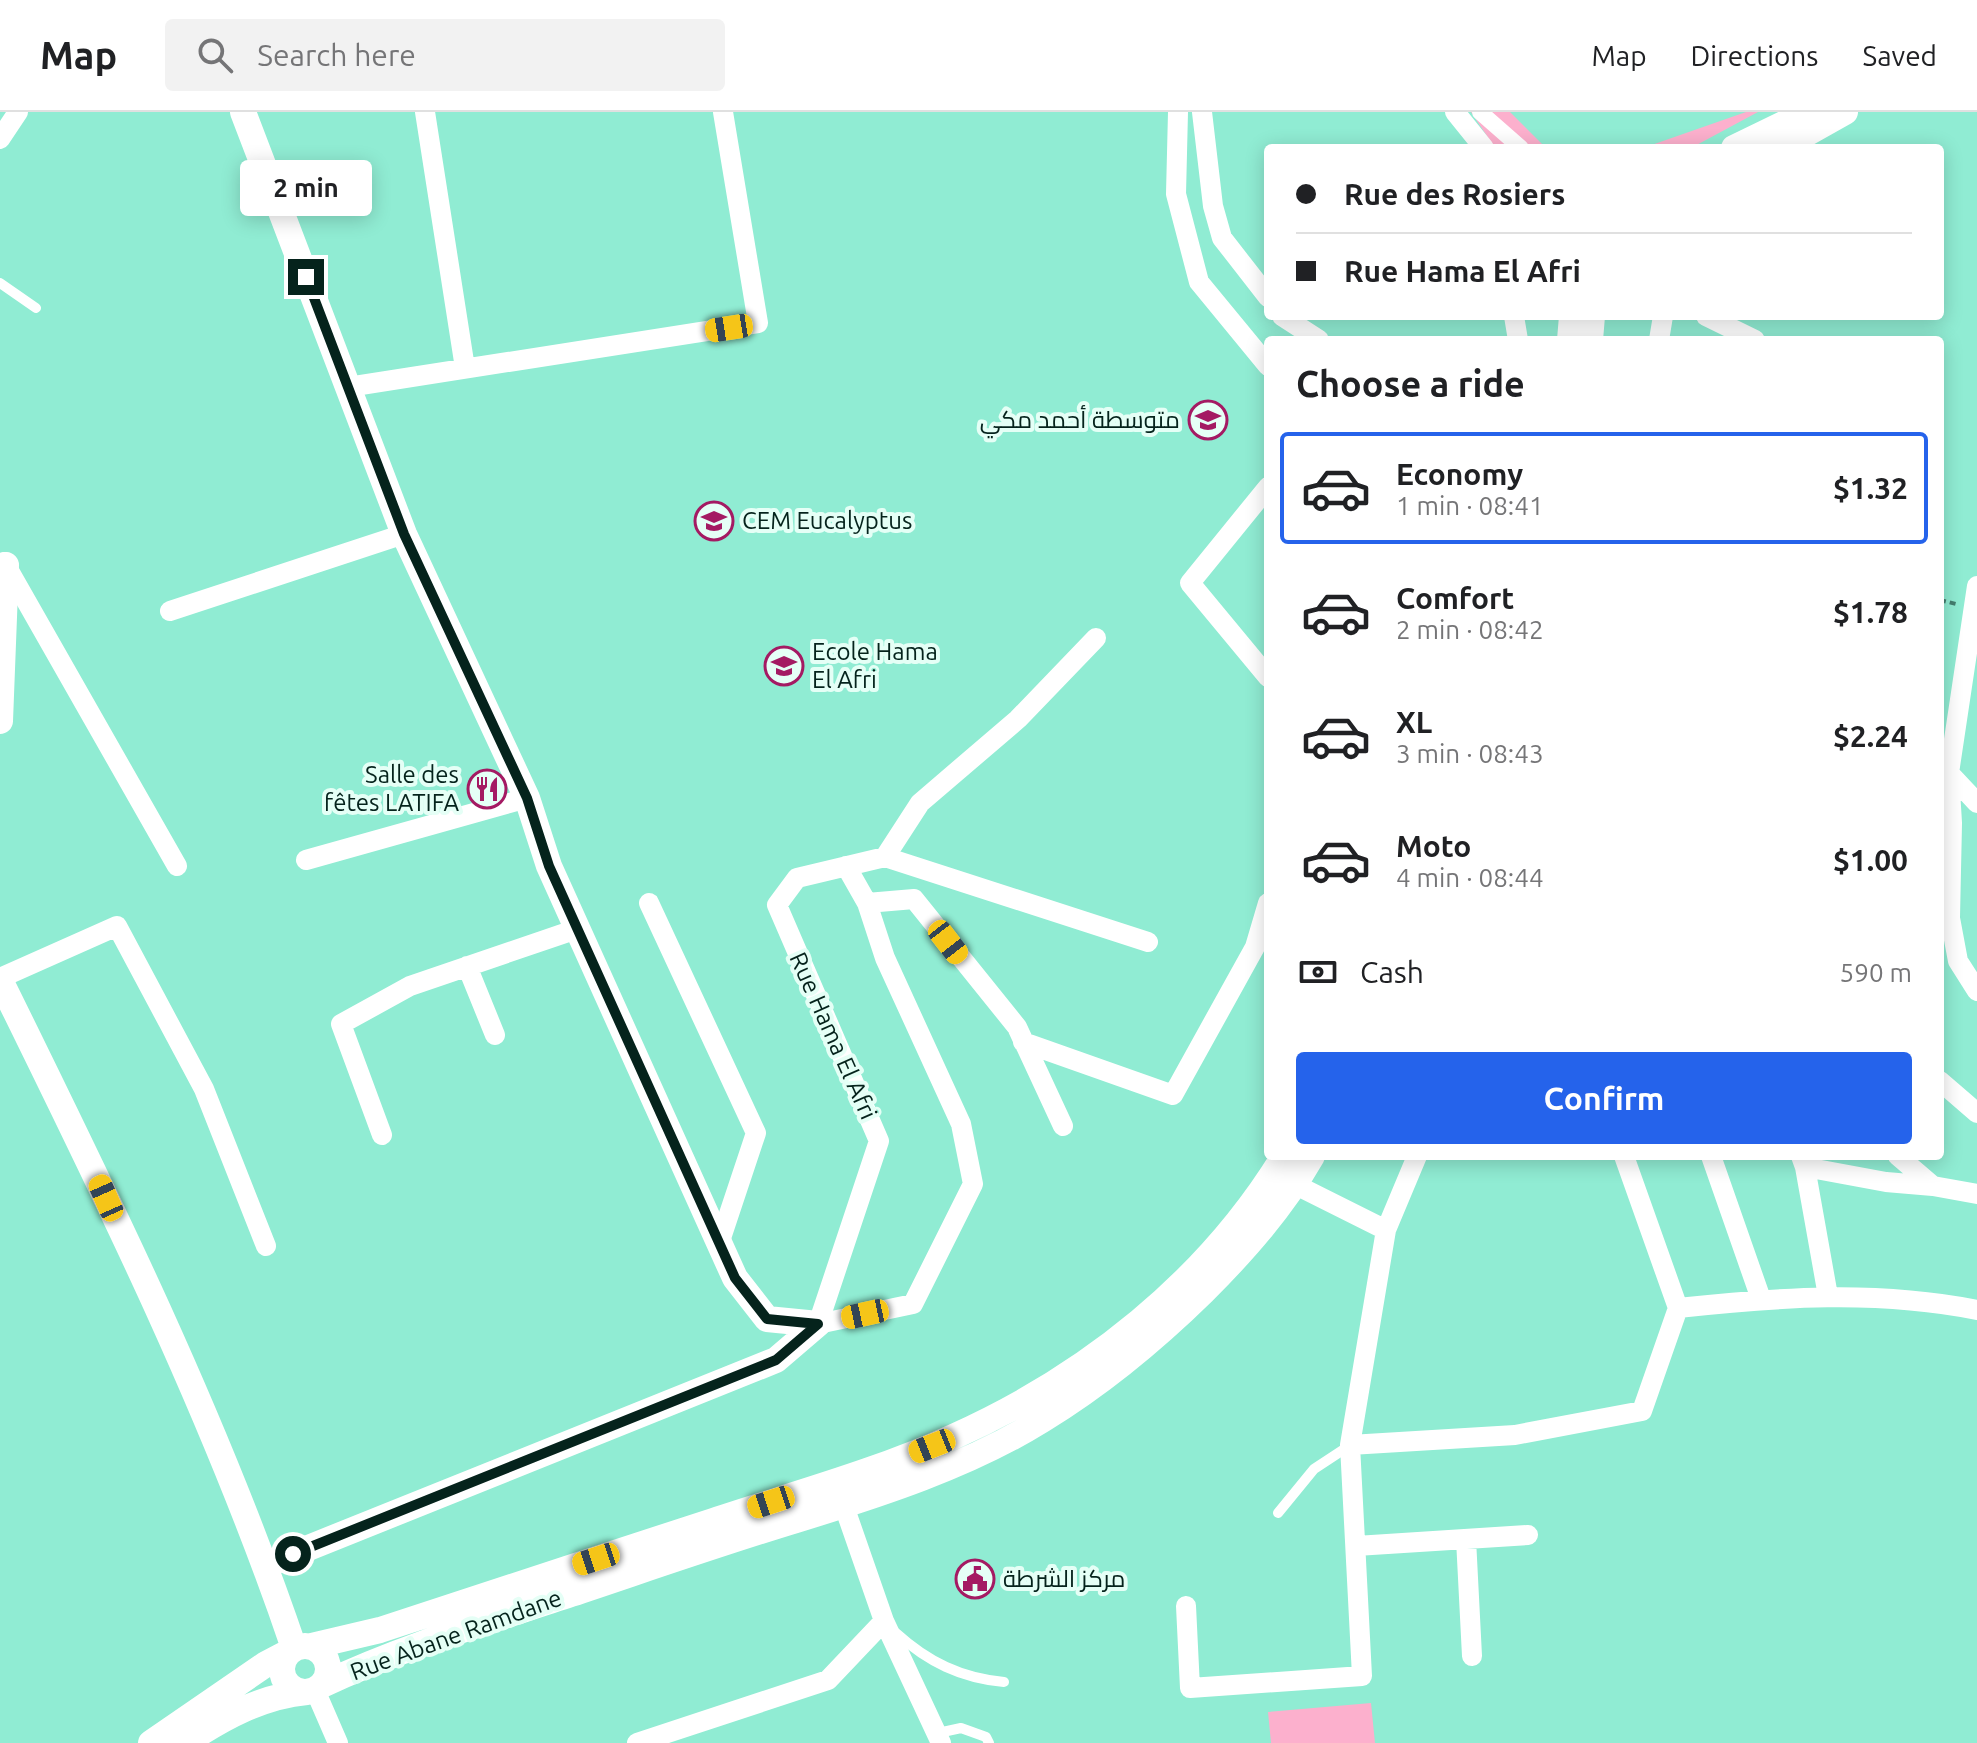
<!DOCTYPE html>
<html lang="en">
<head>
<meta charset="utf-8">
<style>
	body { margin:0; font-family:Ubuntu,Cairo,sans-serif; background:#f2f2f2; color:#202124; height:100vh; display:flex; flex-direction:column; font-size:30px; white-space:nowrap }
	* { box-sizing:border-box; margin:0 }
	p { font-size:26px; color:#757577 }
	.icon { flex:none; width:44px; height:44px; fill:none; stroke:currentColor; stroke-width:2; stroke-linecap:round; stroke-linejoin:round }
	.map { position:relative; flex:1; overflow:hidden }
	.side { position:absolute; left:1264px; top:224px; width:680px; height:824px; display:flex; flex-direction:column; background:#fff; border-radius:8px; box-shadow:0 4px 20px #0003 }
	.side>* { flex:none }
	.banner { position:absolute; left:1264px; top:32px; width:680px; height:176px; border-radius:8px; box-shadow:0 4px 20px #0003; display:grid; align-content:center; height:176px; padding:0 32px; background:#fff }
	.end { position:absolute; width:36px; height:36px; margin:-18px; border:10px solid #05231c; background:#fff; box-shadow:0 0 0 4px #fff }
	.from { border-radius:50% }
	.bubble { position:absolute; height:56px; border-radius:8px; background:#fff; box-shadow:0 4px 20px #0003; font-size:26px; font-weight:600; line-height:56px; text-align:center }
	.car { position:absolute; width:24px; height:48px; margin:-24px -12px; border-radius:10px; box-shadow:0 0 6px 2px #0007; background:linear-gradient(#f5c518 24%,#345 0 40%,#f5c518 0 76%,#345 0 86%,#f5c518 0) }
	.banner b { display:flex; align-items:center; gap:28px; height:76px; font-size:30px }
	.banner b+b { border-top:2px solid #e0e0e0 }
	.banner i { width:20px; height:20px; background:#202124 }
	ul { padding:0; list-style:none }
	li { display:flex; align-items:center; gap:24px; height:112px; margin:0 16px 12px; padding:0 16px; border:4px solid transparent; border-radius:8px }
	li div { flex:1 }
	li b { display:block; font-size:30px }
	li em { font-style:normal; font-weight:600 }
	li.on { border-color:#2563eb }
	li>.icon { width:72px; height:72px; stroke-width:1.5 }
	h2 { padding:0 32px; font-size:36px; line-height:96px }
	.pay { display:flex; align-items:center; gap:20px; height:88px; padding:0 32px; font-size:30px }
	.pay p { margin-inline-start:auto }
	.action { display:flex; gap:16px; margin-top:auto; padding:16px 32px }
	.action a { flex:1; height:92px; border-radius:8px; background:#2563eb; color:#fff; font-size:32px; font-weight:600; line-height:92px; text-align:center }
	header { display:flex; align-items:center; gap:48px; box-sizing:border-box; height:112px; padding:0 40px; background:#fff; border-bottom:2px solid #e0e0e0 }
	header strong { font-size:38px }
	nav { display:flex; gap:44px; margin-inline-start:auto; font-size:28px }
	.search { width:560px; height:72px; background:#f2f2f2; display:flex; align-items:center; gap:20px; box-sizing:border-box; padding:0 28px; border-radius:8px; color:#757577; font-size:30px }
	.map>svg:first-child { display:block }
	.green { fill:#fcb0cd }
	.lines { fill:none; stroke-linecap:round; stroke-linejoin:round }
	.path { stroke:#447e6f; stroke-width:4; stroke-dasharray:6 4; stroke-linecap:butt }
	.service { stroke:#fff; stroke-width:10 }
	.pedestrian { stroke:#fff; stroke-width:16 }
	.minor { stroke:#fff; stroke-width:20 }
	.tertiary { stroke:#fff; stroke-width:26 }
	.route { stroke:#05231c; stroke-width:10 }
	.labels { text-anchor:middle; stroke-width:8; stroke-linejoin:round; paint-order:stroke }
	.poi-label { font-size:24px; fill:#05231c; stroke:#e5fff6; text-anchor:start }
	.street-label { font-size:24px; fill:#05231c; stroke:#e5fff6 }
</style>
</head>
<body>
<header>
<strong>Map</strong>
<div class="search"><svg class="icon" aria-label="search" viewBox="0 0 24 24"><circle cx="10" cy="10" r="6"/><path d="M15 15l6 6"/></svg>Search here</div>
<nav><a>Map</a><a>Directions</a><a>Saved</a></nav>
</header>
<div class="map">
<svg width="1977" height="1631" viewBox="0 0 1977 1631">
	<rect width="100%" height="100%" fill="#90ecd3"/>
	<path class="green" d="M1471,0H1510L1546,36H1495Z
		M1746,0H1758L1691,36H1643Z
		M1371,1591L1375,1631H1271L1268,1600Z"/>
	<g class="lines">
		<path class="path" d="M1940,488L1956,492"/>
		<path class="service" d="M0,171L36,196
			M1278,1401L1314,1357L1349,1334
			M896,1521C928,1550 961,1566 1004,1570
			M938,1621L961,1616L986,1625L989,1631"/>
		<path class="pedestrian" d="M1480,0L1521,36"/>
		<path class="minor" d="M425,0L465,256
			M1178,0L1176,82L1199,170L1268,254
			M1202,0L1213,94L1222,126L1268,185
			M1455,0L1484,36
			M0,27L18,0
			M1282,204L1319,228
			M1514,204L1518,228
			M1706,204L1755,228
			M1659,228L1663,204
			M348,275L758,211L723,0
			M1268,375L1190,471L1268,565
			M4,450L177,754
			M1977,474L1949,661L1952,711L1950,806L1958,849L1977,879
			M170,499L404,422
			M1949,661L1977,691
			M885,745L1148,830
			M306,748L527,686
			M649,791L756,1021L719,1132
			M867,791L914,787L1017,915L1063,1014
			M467,854L495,923
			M0,866L117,814L204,977L266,1134
			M1023,930L1173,983L1255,835L1268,791
			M1940,969L1977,1001
			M382,1023L341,912L410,874L577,817
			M1624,1044L1678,1196
			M1711,1044L1761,1187
			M1801,1044L1805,1055L1886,1070L1933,1074
			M1898,1044L1933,1074L1977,1082
			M1805,1055L1828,1184
			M1386,1118L1417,1044
			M818,1212L879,1029L777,793L797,766L885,745L920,691L1018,607L1096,526
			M818,1212L913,1192L973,1072L961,1012L885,846L867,791L846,754
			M1350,1333L1515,1323L1642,1299L1678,1196C1779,1185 1877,1178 1977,1198
			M1466,1427L1472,1544
			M1356,1434L1528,1423
			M1186,1494L1190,1576L1362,1564L1350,1333L1386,1118L1284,1067
			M884,1509L941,1631
			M315,1578L338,1631
			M637,1631L828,1568L884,1509L844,1394"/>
		<path class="tertiary" d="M243,0L404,422L527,686L549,754L735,1166L767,1207L818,1212
			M1734,36L1808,0
			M1781,36L1845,0
			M1570,228L1572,204
			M1590,228L1592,204
			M0,609L6,453
			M0,868C107,1085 216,1306 294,1536
			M266,1453L776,1248L818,1212
			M282 1557a23 23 0 1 1 46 0a23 23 0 1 1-46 0Z
			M312,1534L380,1518C492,1482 602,1445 713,1409C794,1382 876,1360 953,1325C1087,1265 1207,1170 1284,1044
			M322,1573C402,1535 487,1510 571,1482C646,1457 720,1431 796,1408C878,1383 968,1354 1042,1308C1101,1272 1154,1228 1203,1180C1245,1138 1282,1096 1312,1044
			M151,1631L266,1552L287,1541
			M185,1631C222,1606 262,1584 307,1580"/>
	</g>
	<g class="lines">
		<path class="route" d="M293,1442L776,1248L818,1212L767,1207L735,1166L549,754L527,686L404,422L306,165"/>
	</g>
	<defs>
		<symbol id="school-ring" viewBox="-11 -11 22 22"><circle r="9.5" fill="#e5fff6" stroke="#a41a63" stroke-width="1.5"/><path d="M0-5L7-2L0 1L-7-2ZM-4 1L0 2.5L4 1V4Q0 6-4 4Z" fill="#a41a63"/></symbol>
		<symbol id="restaurant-ring" viewBox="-11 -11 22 22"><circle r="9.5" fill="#e5fff6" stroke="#a41a63" stroke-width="1.5"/><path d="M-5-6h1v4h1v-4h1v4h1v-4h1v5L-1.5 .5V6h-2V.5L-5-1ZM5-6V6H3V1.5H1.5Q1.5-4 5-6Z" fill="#a41a63"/></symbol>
		<symbol id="civic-ring" viewBox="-11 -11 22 22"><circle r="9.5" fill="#e5fff6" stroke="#a41a63" stroke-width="1.5"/><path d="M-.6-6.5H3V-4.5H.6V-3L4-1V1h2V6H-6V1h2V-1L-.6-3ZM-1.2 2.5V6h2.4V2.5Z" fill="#a41a63"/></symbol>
	</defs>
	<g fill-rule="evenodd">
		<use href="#school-ring" x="1186" y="286" width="44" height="44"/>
		<use href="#school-ring" x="692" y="387" width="44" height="44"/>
		<use href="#school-ring" x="762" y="532" width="44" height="44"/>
		<use href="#restaurant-ring" x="465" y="655" width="44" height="44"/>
		<use href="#civic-ring" x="953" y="1445" width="44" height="44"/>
	</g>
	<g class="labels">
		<g class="poi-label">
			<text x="1180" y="316" text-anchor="end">متوسطة أحمد مكي</text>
			<text x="742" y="417">CEM Eucalyptus</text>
			<text x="812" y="548">Ecole Hama<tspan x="812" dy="28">El Afri</tspan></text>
			<text x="459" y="671" text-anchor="end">Salle des<tspan x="459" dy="28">fêtes LATIFA</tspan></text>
			<text x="1003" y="1475">مركز الشرطة</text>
		</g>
		<g class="street-label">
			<text transform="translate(833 924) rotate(66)" y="8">Rue Hama El Afri</text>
			<text transform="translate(456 1523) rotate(-20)" y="8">Rue Abane Ramdane</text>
		</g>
	</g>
</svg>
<i class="end from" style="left:293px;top:1442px"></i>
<i class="end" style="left:306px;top:165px"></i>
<div class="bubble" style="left:240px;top:48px;width:132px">2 min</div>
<i class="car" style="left:729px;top:216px;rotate:261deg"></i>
<i class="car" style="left:948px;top:830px;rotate:142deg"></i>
<i class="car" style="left:106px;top:1086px;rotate:336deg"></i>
<i class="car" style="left:865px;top:1202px;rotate:258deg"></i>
<i class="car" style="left:932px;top:1334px;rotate:248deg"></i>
<i class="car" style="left:771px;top:1390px;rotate:252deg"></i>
<i class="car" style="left:596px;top:1447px;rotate:252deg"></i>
<div class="banner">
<b><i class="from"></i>Rue des Rosiers</b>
<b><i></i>Rue Hama El Afri</b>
</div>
<section class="side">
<h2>Choose a ride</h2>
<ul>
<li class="on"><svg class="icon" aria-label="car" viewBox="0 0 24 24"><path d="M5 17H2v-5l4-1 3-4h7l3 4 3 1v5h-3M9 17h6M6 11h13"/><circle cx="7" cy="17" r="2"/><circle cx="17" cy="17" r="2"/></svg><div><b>Economy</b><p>1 min · 08:41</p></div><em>$1.32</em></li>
<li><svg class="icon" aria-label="car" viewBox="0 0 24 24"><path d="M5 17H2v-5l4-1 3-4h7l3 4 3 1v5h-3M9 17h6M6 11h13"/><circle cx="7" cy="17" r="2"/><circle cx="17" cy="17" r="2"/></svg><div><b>Comfort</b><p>2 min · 08:42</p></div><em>$1.78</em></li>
<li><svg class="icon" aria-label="car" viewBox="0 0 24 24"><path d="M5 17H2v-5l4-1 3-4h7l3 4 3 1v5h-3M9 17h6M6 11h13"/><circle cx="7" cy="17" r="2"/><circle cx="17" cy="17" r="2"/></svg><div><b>XL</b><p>3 min · 08:43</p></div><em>$2.24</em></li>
<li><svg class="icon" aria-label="car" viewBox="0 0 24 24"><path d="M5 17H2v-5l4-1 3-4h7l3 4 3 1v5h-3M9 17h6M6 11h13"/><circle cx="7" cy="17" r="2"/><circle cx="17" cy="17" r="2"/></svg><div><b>Moto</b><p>4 min · 08:44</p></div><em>$1.00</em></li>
</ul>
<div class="pay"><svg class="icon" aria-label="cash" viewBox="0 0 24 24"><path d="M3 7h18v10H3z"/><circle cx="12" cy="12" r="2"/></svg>Cash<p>590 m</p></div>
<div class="action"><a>Confirm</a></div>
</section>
</div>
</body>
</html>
